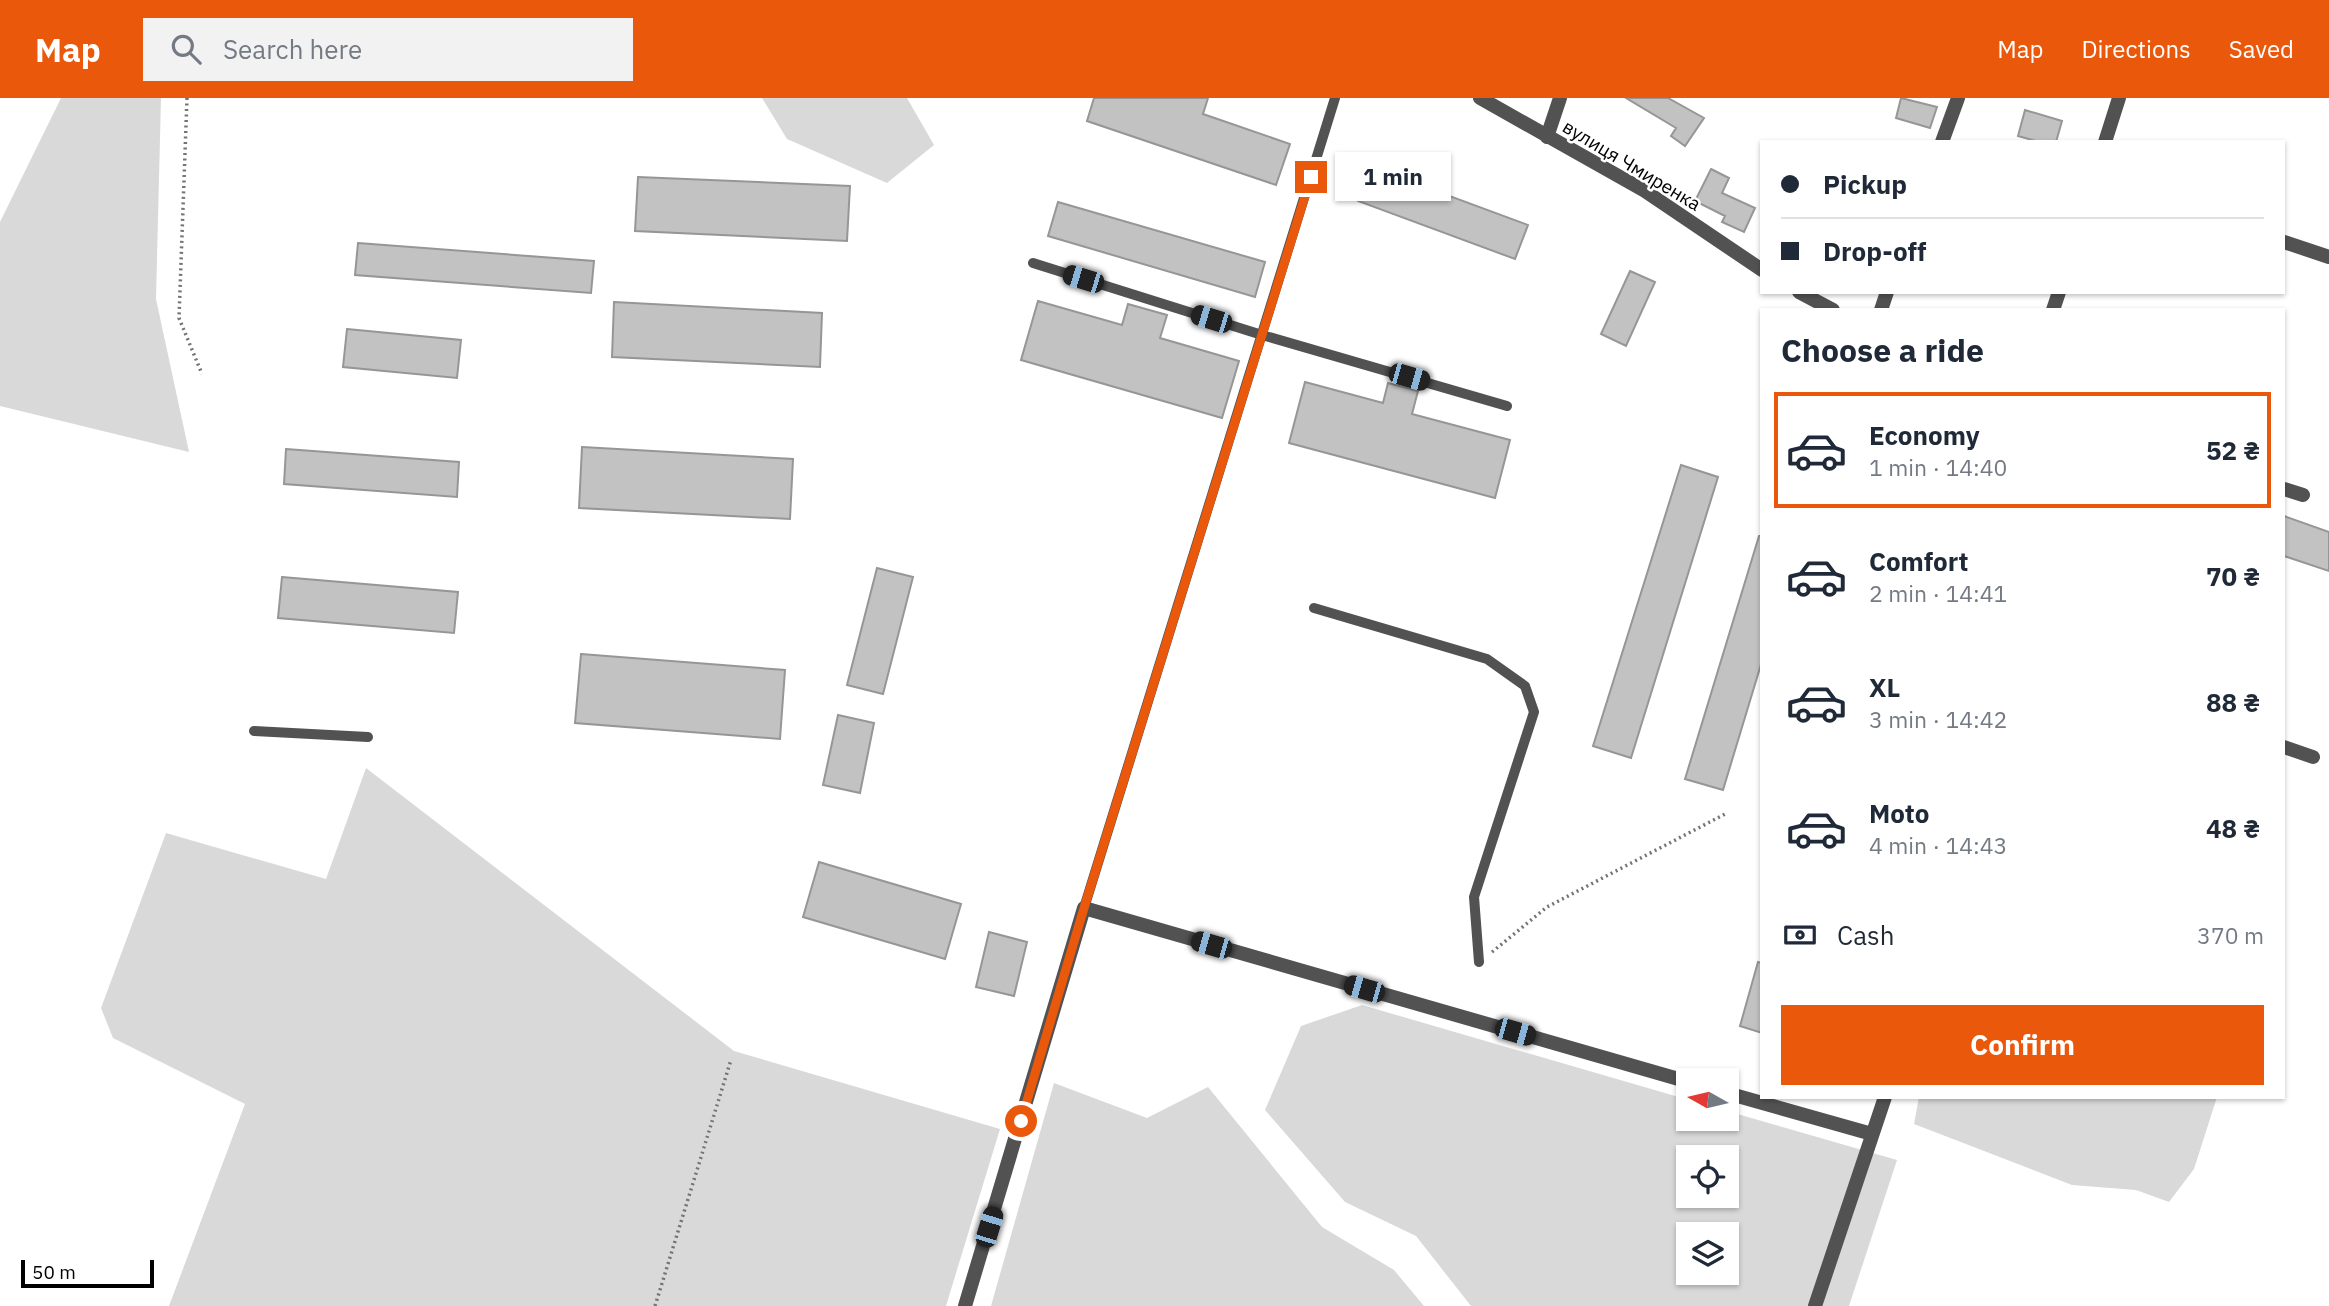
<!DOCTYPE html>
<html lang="en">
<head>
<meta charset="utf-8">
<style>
	body { margin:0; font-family:"IBM Plex Sans",sans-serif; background:#f2f2f3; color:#1f2937; height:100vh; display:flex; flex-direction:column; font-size:26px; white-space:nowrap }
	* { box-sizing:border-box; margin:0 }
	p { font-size:23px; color:#747a83 }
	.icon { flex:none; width:38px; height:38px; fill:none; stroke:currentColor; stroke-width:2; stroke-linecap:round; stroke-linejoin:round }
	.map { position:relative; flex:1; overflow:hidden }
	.panel { position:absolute; left:1760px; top:210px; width:525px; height:791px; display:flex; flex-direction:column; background:#fff; border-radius:0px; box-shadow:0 2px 5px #0004 }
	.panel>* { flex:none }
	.guide { position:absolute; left:1760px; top:42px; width:525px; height:154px; border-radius:0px; box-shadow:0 2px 5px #0004; display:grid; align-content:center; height:154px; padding:0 21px; background:#fff }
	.needle { width:46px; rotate:278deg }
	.fabs { position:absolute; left:1676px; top:970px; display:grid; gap:14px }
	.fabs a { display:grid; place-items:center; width:63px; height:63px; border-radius:0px; background:#fff; box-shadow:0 2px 5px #0004; font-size:35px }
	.scale { position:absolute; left:21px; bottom:18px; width:133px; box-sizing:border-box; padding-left:7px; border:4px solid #000; border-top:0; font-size:19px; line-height:24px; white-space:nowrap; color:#000; -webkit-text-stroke:5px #fff; paint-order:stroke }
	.end { position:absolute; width:32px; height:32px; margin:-16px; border:9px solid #ea580c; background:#fff; box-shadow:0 0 0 4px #fff }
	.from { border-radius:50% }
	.bubble { position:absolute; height:49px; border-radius:0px; background:#fff; box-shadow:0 2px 5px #0004; font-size:23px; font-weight:700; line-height:49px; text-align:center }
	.car { position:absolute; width:21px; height:42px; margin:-21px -10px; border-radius:9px; box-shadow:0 0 5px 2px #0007; background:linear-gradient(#222 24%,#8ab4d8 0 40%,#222 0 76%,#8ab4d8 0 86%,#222 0) }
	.guide b { display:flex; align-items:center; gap:24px; height:66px; font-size:26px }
	.guide b+b { border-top:2px solid #e0e1e3 }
	.guide i { width:18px; height:18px; background:#1f2937 }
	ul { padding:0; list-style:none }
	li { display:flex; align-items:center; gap:21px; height:116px; margin:0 14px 10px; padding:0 7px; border:4px solid transparent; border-radius:0px }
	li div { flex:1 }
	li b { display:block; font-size:26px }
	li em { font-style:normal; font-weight:700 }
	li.selected { border-color:#ea580c }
	li>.icon { width:63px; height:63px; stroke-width:1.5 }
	h2 { padding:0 21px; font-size:32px; line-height:84px }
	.pay { display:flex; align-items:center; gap:18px; height:77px; padding:0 21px; font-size:26px }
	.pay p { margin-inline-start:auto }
	.action { display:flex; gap:14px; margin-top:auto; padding:14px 21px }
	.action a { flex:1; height:80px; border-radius:0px; background:#ea580c; color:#fff; font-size:28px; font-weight:700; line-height:80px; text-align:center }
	header { display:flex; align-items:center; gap:42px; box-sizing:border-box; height:98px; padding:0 35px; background:#ea580c; color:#fff }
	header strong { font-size:33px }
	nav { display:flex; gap:38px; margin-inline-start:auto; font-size:24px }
	.search { width:490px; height:63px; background:#f2f2f3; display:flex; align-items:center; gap:18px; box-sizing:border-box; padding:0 24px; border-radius:0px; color:#747a83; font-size:26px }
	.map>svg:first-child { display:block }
	.green { fill:#d9d9d9; fill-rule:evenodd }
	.building { fill:#c2c2c2; stroke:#969696; stroke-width:2 }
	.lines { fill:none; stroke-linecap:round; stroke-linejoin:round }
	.path { stroke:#747474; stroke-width:3.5; stroke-dasharray:2 3.5; stroke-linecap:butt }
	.service { stroke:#525252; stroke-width:10 }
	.minor { stroke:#525252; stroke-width:14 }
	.route { stroke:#ea580c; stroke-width:9 }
	.labels { text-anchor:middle; stroke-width:5; stroke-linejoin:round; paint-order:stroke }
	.street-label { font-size:19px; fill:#000; stroke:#fff }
</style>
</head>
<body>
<header>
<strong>Map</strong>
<div class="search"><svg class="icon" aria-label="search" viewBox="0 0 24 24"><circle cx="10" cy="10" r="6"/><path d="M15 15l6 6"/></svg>Search here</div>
<nav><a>Map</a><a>Directions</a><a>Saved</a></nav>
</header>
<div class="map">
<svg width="2329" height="1208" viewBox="0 0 2329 1208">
	<rect width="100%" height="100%" fill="#fff"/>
	<path class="green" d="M61,0H161L156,201L189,354L0,308V124Z
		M762,0H907L934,47L887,85L787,41Z
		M366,670L734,953L1000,1031L946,1208H169L245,1006L113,940L101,910L166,735L326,781Z
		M1362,907L1689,1002V1020H1727V1013L1897,1062L1849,1208H1471L1416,1138L1345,1104L1265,1012L1301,928ZM1689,1059H1727V1097H1689ZM1689,1136H1727V1174H1689Z
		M1054,985L1147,1020L1208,989L1322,1129L1394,1172L1424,1208H991Z
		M1919,999H2217L2194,1071L2169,1104L2136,1092L2072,1087L1914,1026Z"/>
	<path class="building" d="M1094,0H1208L1203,16L1290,46L1276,87L1087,23Z
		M1626,0H1668L1704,20L1685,48L1671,38L1676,30Z
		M1901,0L1937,9L1930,30L1896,20Z
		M2025,12L2062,23L2056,44H2039L2018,38Z
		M1371,69L1528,127L1515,161L1358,103Z
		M1711,71L1729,80L1722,95L1755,110L1744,134L1722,124L1725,118L1695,103Z
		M638,79L850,88L847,143L635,133Z
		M1058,104L1265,164L1255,199L1048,138Z
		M358,145L594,163L591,195L355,177Z
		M1630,173L1655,184L1626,248L1601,236Z
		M1038,203L1122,227L1128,206L1167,217L1160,240L1239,263L1222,320L1021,262Z
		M614,204L822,215L820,269L612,259Z
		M347,231L461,242L457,280L343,269Z
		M1305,284L1383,305L1388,285L1418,293L1412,316L1510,342L1495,400L1289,345Z
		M582,349L793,361L790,421L579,410Z
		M286,351L459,364L457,399L284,386Z
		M1681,367L1718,379L1631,660L1593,648Z
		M2284,418L2329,434V473L2284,458Z
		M1759,438H1762V563L1723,692L1685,681Z
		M877,470L913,479L883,596L847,587Z
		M282,479L458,494L454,535L278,520Z
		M581,556L785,572L780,641L575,625Z
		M838,617L874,625L860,695L823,687Z
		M819,764L961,806L945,861L803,819Z
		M989,834L1027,844L1014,898L976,889Z
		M1758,864L1762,865V935L1740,928Z"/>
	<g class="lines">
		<path class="path" d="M187,0L179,220L202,276
			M1492,854L1547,809L1727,715
			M655,1208L731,962"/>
		<path class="service" d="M1033,165L1262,237L1507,308
			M1314,510L1487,561L1525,588L1534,614L1474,799L1479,864
			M254,633L368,639
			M1084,810L1335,0"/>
		<path class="minor" d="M1480,0L1645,93L1762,172
			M1547,39L1560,0
			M1942,44L1958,0
			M2105,44L2119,0
			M2284,144L2329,159
			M1799,194L1833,212
			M1881,212L1887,194
			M2053,212L2059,194
			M2284,391L2303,397
			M2284,649L2313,659
			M1727,995L1872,1036
			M965,1208L1084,810L1689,984
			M1815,1208L1885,999"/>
	</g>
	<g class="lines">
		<path class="route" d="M1021,1023L1084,810L1311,79"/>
	</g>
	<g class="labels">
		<g class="street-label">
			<text transform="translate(1632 67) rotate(31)" y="7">вулиця Чмиренка</text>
		</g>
	</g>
</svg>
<div class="fabs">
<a><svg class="needle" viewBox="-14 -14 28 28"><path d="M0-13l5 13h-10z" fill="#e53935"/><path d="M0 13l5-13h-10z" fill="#747a83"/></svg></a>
<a><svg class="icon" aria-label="locate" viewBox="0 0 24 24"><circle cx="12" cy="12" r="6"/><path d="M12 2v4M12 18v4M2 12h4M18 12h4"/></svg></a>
<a><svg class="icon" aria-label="layers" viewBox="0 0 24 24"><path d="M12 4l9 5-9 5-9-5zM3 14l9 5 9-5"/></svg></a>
</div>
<div class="scale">50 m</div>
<i class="end from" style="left:1021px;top:1023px"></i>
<i class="end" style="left:1311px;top:79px"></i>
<div class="bubble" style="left:1335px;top:54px;width:116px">1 min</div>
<i class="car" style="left:1083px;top:181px;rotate:287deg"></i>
<i class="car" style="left:1211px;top:221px;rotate:287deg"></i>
<i class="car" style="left:1409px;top:279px;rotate:106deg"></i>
<i class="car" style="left:1211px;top:847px;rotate:286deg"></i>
<i class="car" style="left:1364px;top:891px;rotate:286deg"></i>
<i class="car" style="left:1515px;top:934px;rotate:106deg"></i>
<i class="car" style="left:989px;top:1129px;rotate:17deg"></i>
<div class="guide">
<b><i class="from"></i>Pickup</b>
<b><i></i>Drop-off</b>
</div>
<section class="panel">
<h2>Choose a ride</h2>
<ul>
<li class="selected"><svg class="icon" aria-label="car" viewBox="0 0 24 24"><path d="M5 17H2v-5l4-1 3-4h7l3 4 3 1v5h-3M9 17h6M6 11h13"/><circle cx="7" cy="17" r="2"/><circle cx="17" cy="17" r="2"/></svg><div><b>Economy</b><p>1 min · 14:40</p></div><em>52 ₴</em></li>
<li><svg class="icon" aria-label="car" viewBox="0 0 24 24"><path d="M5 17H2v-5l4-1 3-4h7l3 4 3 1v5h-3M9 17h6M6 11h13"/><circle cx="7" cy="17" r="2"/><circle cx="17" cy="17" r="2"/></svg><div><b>Comfort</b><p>2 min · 14:41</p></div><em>70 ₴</em></li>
<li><svg class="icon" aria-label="car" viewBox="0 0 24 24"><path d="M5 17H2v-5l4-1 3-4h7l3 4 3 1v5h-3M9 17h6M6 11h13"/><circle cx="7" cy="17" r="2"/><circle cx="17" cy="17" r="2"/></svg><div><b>XL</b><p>3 min · 14:42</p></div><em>88 ₴</em></li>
<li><svg class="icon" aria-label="car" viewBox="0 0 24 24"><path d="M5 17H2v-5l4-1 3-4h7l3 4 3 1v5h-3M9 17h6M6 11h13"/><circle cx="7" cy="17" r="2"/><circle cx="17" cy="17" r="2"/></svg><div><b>Moto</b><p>4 min · 14:43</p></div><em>48 ₴</em></li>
</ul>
<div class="pay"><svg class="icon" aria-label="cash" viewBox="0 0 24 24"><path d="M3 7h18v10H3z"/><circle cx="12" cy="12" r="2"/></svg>Cash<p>370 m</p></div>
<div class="action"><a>Confirm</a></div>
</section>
</div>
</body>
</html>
